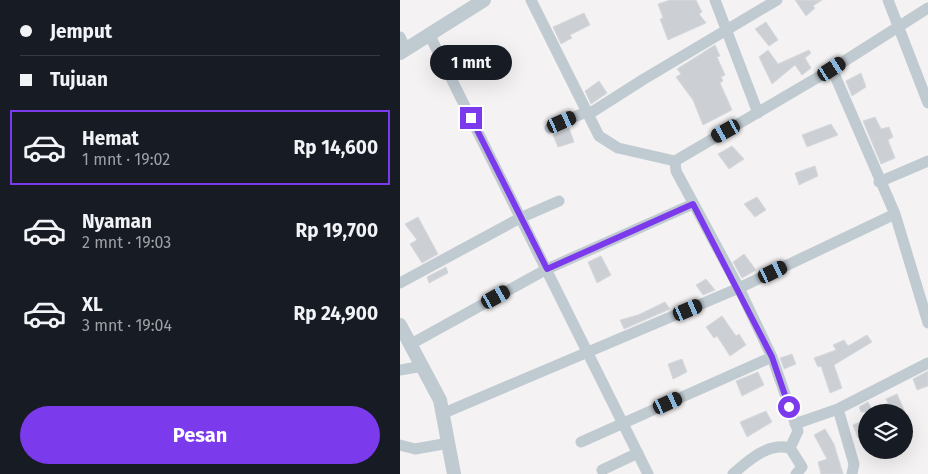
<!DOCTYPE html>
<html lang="id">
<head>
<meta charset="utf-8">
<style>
	body { margin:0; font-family:"Fira Sans",sans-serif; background:#242831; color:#f1f3f6; height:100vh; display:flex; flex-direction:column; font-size:19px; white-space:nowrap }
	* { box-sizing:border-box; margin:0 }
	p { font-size:16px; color:#9ea1a6 }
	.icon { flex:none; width:28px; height:28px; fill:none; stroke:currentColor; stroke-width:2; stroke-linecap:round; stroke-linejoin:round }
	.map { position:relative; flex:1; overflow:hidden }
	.drawer { display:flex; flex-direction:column; background:#171b24; width:400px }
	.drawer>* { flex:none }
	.hud { display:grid; align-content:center; height:110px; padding:0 20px; background:#171b24 }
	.buttons { position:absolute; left:458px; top:404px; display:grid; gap:10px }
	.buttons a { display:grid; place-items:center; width:55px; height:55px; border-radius:50%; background:#171b24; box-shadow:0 5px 20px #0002; font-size:25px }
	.end { position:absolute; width:22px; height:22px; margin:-11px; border:6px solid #7c3aed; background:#fff; box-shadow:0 0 0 2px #fff }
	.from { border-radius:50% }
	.bubble { position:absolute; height:35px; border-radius:18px; background:#171b24; box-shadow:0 5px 20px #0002; font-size:16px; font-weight:700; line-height:35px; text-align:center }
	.car { position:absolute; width:15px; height:30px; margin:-15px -8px; border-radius:6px; box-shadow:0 0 4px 1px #0007; background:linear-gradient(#222 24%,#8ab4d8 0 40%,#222 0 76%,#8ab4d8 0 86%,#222 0) }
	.hud b { display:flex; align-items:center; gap:18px; height:48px; font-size:19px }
	.hud b+b { border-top:1px solid #363941 }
	.hud i { width:12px; height:12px; background:#f1f3f6 }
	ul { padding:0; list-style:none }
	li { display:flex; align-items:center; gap:15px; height:75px; margin:0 10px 8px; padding:0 10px; border:2px solid transparent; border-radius:0px }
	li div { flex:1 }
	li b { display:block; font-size:19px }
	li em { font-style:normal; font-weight:700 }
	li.current { border-color:#7c3aed }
	li>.icon { width:45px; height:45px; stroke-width:1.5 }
	.cta { display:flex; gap:10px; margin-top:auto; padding:10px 20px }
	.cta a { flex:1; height:58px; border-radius:30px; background:#7c3aed; color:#fff; font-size:20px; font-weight:700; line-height:58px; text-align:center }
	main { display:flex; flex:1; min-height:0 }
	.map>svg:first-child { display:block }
	.building { fill:#cccfd4; stroke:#d6d9dd }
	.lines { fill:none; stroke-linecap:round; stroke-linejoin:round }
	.minor { stroke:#c0cad1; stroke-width:11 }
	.tertiary { stroke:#c0cad1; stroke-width:14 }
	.route { stroke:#7c3aed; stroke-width:6 }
</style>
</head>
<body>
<main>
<section class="drawer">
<div class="hud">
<b><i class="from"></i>Jemput</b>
<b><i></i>Tujuan</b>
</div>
<ul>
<li class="current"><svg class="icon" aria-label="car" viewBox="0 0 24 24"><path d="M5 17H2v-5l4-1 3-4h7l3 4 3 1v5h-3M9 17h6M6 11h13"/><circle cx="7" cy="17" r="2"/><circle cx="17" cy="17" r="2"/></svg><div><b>Hemat</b><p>1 mnt · 19:02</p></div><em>Rp 14,600</em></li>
<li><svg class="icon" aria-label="car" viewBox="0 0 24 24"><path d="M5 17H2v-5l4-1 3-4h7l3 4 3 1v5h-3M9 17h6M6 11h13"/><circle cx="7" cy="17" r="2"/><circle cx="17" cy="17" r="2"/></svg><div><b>Nyaman</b><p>2 mnt · 19:03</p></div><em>Rp 19,700</em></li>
<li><svg class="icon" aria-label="car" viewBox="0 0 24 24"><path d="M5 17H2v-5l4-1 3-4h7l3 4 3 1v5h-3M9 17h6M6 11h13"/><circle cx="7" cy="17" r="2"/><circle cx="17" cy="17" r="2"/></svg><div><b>XL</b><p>3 mnt · 19:04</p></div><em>Rp 24,900</em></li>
</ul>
<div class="cta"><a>Pesan</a></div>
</section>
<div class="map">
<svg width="528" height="474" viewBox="0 0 528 474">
	<rect width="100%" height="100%" fill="#f4f2f2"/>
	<path class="building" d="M270,0H296L302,12L299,14L306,23L268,40L260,19L263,18L258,4Z
		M395,0H422L413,6L415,8L406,16Z
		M184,13L190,25L170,35L172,38L161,44L153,27Z
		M366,22L378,40L369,46L355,29Z
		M315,45L320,56L317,57L325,75L321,77L323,81L320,83L332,110L303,125L293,100L276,77L281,74L277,69Z
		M368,50L378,64L409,50L411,53L405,58L411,68L402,75L395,65L372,84L359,57Z
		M461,73L466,87L452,96L446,81Z
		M199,81L207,93L191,104L185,91Z
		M475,117L481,129L489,127L493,137L488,140L495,158L481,164L463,121Z
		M431,124L438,135L407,147L402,135Z
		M169,128L174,142L158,147L153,135Z
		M332,146L344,159L329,169L318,154Z
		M415,166L418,176L399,185L395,173Z
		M357,197L366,210L355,217L344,204Z
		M18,217L38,254L22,263L10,244L17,240L5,224Z
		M344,254L356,270L342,278L333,262Z
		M201,256L211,275L197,283L188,262Z
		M46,267L48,273L29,283L27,277Z
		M306,279L315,290L303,295L296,285Z
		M265,302L270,309L224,329L220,320L238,315Z
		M322,316L336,336L339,334L346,345L330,356L317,336L314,338L306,327Z
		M467,335L472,342L434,365L442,388L430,393L421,366L418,367L414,358L436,350L433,345L444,340L448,346Z
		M392,354L396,364L384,369L380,358Z
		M282,359L287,372L273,379L268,364Z
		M528,371V386L517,390L513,379Z
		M358,372L364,385L342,396L336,381Z
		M497,394L505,412H461L459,407L468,402L472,410L488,403L486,399Z
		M366,411L372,422L347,437L340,422Z
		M466,419V435L458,438L453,425Z
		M425,429L434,444L443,474H421L418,462L427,459L414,435Z"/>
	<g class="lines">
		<path class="minor" d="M131,0L199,136L218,148L275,161
			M315,0L358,113
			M488,0L528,103
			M30,36L248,474
			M0,37L6,49
			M432,69L495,214L528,323
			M189,114L244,79L377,0
			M150,128L188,111
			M479,182L528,161
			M0,283L120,218L159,201
			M11,344L147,269L293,204
			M0,370L23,366
			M438,409L454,464L452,474
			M44,413L339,288L495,214
			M395,424L438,409L528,363
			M181,442L372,357
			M0,445L15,449L49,443
			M202,470L238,453
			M333,474C348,461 368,442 390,448
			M396,474L402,467L390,448L398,431L372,357L339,288L276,171L275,161L432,69L528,8"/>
		<path class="tertiary" d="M0,53L84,0
			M0,325L40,400L54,474"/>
	</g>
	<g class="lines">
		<path class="route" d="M71,118L147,269L293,204L372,357L389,407"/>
	</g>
</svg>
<div class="buttons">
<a><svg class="icon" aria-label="layers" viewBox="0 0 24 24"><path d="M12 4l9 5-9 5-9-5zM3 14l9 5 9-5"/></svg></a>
</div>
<i class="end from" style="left:389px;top:407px"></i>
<i class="end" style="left:71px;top:118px"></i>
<div class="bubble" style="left:30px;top:45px;width:82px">1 mnt</div>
<i class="car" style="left:432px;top:69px;rotate:57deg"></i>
<i class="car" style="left:162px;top:122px;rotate:66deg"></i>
<i class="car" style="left:326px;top:131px;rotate:241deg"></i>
<i class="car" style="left:373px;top:272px;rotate:64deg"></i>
<i class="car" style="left:96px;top:297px;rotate:61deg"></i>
<i class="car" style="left:288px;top:310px;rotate:67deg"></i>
<i class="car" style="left:268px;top:403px;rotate:65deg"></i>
</div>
</main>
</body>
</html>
